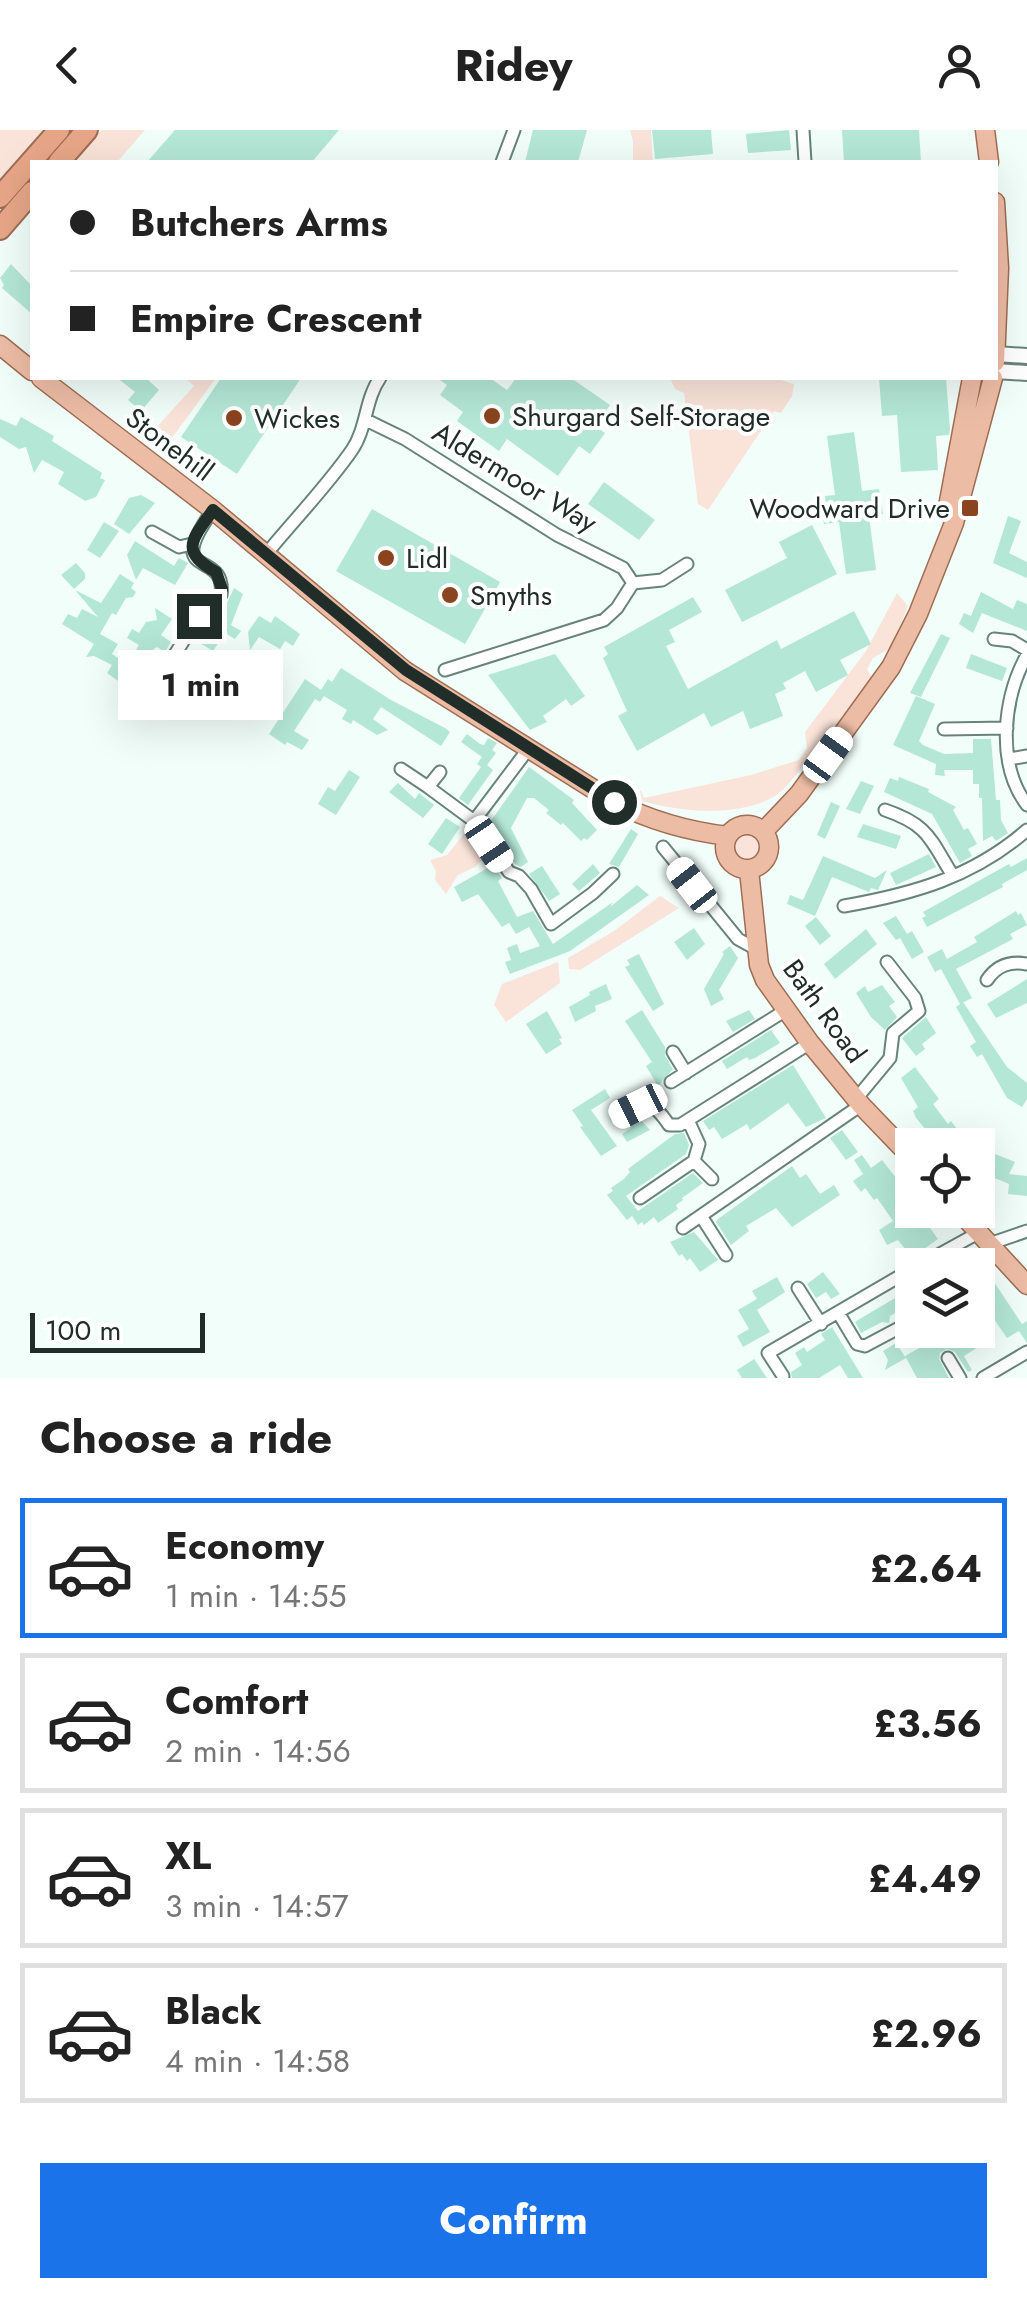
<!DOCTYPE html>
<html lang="en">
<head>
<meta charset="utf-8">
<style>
	body { margin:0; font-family:Jost,sans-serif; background:#f2f2f2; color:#222; height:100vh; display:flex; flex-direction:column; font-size:38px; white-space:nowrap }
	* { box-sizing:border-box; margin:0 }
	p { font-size:32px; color:#767676 }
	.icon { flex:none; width:55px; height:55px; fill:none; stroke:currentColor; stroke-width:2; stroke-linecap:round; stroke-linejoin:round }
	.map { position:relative; height:1248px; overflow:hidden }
	.panel { display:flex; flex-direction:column; background:#fff; flex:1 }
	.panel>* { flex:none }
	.hud { position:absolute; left:30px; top:30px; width:968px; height:220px; border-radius:0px; box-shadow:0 10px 40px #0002; display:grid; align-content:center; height:220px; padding:0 40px; background:#fff }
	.buttons { position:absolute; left:895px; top:998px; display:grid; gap:20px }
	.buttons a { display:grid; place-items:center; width:100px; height:100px; border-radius:0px; background:#fff; box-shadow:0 10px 40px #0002; font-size:50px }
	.scale { position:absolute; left:30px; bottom:25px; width:175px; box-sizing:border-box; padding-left:10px; border:5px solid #212d29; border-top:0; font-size:28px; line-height:35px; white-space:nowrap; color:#212d29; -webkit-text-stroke:8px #fff; paint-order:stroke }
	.end { position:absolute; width:45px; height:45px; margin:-22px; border:12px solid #212d29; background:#fff; box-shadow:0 0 0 5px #fff }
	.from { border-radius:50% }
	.bubble { position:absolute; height:70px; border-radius:0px; background:#fff; box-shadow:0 10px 40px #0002; font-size:32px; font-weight:700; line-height:70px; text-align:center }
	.car { position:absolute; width:30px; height:60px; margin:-30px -15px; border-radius:12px; box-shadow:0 0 8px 2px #0007; background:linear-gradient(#fff 24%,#345 0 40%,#fff 0 76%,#345 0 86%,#fff 0) }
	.hud b { display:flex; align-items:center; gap:35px; height:95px; font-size:38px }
	.hud b+b { border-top:2px solid #e0e0e0 }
	.hud i { width:25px; height:25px; background:#222 }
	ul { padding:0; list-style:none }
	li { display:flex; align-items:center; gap:30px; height:140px; margin:0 20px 15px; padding:0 20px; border:5px solid #e0e0e0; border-radius:0px }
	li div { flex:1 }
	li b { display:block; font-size:38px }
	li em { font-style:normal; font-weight:700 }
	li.on { border-color:#1a73e8 }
	li>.icon { width:90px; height:90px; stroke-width:1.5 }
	h2 { padding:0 40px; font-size:45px; line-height:120px }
	.cta { display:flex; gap:20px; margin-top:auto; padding:20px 40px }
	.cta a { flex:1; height:115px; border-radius:0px; background:#1a73e8; color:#fff; font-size:40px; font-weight:700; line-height:115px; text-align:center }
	header { display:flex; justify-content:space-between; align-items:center; height:130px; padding:0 40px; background:#fff; font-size:45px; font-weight:700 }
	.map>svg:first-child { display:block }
	.green { fill:#fae3d9 }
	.building { fill:#b4e7d6 }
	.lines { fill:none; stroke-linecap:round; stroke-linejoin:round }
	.minor-casing { stroke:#68847a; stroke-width:15 }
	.tertiary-casing { stroke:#68847a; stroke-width:18 }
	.primary-casing { stroke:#9e6d53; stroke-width:21 }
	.trunk-casing { stroke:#9e6d53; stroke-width:24 }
	.minor { stroke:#fff; stroke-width:11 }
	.tertiary { stroke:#fff; stroke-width:14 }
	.primary { stroke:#edbca5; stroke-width:18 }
	.trunk { stroke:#e7a687; stroke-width:20 }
	.route { stroke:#212d29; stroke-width:12 }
	.poi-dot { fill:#8a441f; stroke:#fff; stroke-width:4 }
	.labels { text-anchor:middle; stroke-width:8; stroke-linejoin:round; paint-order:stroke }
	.poi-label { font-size:28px; fill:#212d29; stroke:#fff; text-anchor:start }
	.street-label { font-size:28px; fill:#212d29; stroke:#fff }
</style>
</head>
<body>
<header><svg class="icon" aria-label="back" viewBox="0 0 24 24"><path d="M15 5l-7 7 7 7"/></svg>Ridey<svg class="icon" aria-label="person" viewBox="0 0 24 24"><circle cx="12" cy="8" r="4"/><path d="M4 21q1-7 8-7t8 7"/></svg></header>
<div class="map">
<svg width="1027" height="1248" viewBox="0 0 1027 1248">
	<rect width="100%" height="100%" fill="#f2fefa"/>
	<path class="green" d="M0,0H45L0,52Z
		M102,0H145L117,32H73Z
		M630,0H651L653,32H633V11Z
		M185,248H216L163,320L158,318L160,305L155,299L194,256Z
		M670,248H774L794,254L792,266L781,283L774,281L708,380L698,374L684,263L675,259Z
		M897,463L908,476L891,518L873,528L867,539L872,547C863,562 843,602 831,613C827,616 821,616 817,620C802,633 793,654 775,666C734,691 657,681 617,661L620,659L641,661L644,668L751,645L799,630L807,618L805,602L866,521Z
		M468,699L488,724L475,737L458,745L446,764L435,750L436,741L430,730L447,725Z
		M730 718a17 17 0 1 1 34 0a17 17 0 1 1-34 0Z
		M660,766L679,778L580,840L569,839L568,828L614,801Z
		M558,832L560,853L506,892L494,875L502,854Z"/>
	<path class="building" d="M175,0H339L312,32H147Z
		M533,0H587L578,32H525Z
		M652,0H711L713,24L655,29Z
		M789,0L791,20L748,23L746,4Z
		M842,0H919L921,32H844Z
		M11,134L32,156V184L2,158L4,155L0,148Z
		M117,248H146L159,260L141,281L128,270L135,262Z
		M221,248H301L237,344L181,307Z
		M437,248H490L507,260L516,248H571L610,275L595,296L605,303L590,324L579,316L558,346L507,309L499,321L457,291L463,282L440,265L447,255Z
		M879,248H946L950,299L949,305L936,306L938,340L901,342L897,285L882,286Z
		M21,287L54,306L52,311L102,343L100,348L105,350L96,367L85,371L58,354L64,342L42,330L34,343L26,317L19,319L0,307V289L16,296Z
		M854,302L862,361L879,359L883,384L869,386L876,440L846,444L839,392L824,394L821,376H826L825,366L835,365L827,306Z
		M604,352L655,390L639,410L588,374Z
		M141,365L155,373L129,404L114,394L129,368Z
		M372,379L500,452L465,514L336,441Z
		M1008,386L1021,391L1009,423L1027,432V448L993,433Z
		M104,392L119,401L100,428L87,420Z
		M812,395L837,444L742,492L725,460L787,428L779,412Z
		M135,411L174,436L179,428L188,433L175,455L143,438L136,450L127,425Z
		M76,433L85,443V449L74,459L61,445Z
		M120,444L134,453L131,458L136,462L133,467L126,468L116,485L112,483L100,504L118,514L112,524L127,534L139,515L127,508L132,499L139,503L146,492L157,490L155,478L172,489L161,505L171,512L165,522L157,517L148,523L146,529V534L165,547L159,556L188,575L180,586L144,563L148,557L127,543L121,553L107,543L112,535L94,526L86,527L94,514L62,494L68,484L77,488L82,479L98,487L75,460L101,473Z
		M234,458L243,464L231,495L241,501L235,509L225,503L213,521L198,512L228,471Z
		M981,462L1013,479L1017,470L1027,474V501L982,483L973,503L959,494L964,483L971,486Z
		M693,467L702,482L669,500L675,512L666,516L688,559L777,510L781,519L854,481L871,514L840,530L848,545L816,562L805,541L783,553L786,559L775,564L783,586L750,599L743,581L711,597L704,583L637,621L618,586L627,581L603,528L608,524L604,517Z
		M259,486L271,493L275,486L300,504L293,516L285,511L280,519L259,507L250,520L248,502Z
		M941,504L950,508L921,567L910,563Z
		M555,524L585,566L571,576L566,569L543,586L547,592L530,600L488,545Z
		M971,524L1007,538L1002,551L966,538Z
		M195,531L208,540L204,546L209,548L192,574L182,568L195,548L188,540Z
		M341,538L391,570L445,598L450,602L441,616L381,577L373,589L388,600L377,605L353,590L351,594L342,589L347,580L324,566L320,572L315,569L294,601L309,610L302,620L287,612L285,615L269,604L305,549L321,560L328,549L332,552Z
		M916,566L935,574L919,611L923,615L944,624L973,623V609H991L996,670H1000L1001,690L1008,703L996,711L992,706L983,711L982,668H979V654H973V640H944L945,646L935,645L936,634L893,615Z
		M467,604L480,614L484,615L488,608L497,613L492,620L496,623L487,635L493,640L468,675L459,668L481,637L477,634L482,627L461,612Z
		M529,637L574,670L572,673L597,700L587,710L584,708L581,711L563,693L561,695L546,683L549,680L534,668H527L511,698L528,732L521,737L515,734L488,695Z
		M349,640L360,647L336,685L318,674L328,657L335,661Z
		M899,647L929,659L928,662L956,677L953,680L964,700L968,698L977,714L968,719L972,726L960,733L932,684L884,662L890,648L898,651Z
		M861,651L874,656L860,684L846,679Z
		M398,653L415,669L419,663L434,675L423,688L389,662Z
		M831,672L840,676L825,709L817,705Z
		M446,688L460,697L442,724L428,714Z
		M863,694L901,706L896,719L857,707Z
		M631,699L638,704L619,737L609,734Z
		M929,724L936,737L896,755L890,743Z
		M823,726L875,748L887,740L878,760L871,758L869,762L832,747L815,786L787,774L790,765L803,770Z
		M1027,728V740L1002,754L1003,757L927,797L922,788L926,786L923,782L1009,734L1011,737Z
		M593,734L600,743L579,761L572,754Z
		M493,735L502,748L498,751L517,787L533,781L553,814L613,772L610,777L637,755L649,765L570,821L510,844L505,832L511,830L507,818L517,814L520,823L540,816L529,797L516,804L509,793L502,797L478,764L462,772L454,757Z
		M542,736L560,764L549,771L529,744Z
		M1016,781L1018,785L1021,783L1027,795L1010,804L1013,809L956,839L972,868L960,874L941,839L935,842L927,827L942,819L947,829L977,812L974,807Z
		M896,786L907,804L912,801L924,822L912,829L900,808L904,806L896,810L883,793Z
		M816,787L831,806L820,815L805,796Z
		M694,798L705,814L687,830L674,812Z
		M866,799L877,814L835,849L824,834Z
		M730,816L738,828L719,860L724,869L711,876L704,859L724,824L722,822Z
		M639,824L664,874L653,881L625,837L630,835L627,830Z
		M1027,849V873L996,888L987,874Z
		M606,854L612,869L595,876L596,881L575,892L569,877L590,865L589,862Z
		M882,855L895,872L889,876L897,887L885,900L871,887L856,863L865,856L868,862Z
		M963,872L1007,937L1027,953V969L1022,977L1007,968L982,924L977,927L970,916L976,912L956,877Z
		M642,880L665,917V926L673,939L658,956L646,936L652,932L625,891Z
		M749,880L755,889L733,902L726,891Z
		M547,881L562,908L559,909L562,914L546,924L526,894Z
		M926,887L936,903L922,914L925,919L916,926L902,908Z
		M771,900L780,913L755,928L749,930L747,927L727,939L722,931Z
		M793,935L826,988L806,997L788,973L750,1000L747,994L722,1009L714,997L709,1000L703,991Z
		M915,937L939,969L933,974L948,994L951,991L957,999L954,1001L967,1015H939L916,988L913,981L918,977L901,948Z
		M605,959L610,968L591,980L617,1016L601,1026L580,997L583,996L572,980Z
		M638,987L650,1000L627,1012L622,1004L631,998L628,993Z
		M842,1000L858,1022L846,1030L830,1008Z
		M684,1003L689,1015L686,1024L626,1066L638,1081L693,1043L703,1053L682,1068L683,1070L676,1075L678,1079L658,1093L654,1087L644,1095L642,1092L638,1095L632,1086L627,1090L607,1065L613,1061L611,1058L624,1049L630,1042L628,1039L675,1004Z
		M978,1017L1015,1032L1009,1044L1027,1046V1066L1008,1064L1009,1054L978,1041Z
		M862,1025L871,1038L882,1030L907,1062L912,1080H917L938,1109L917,1124L914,1120L905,1119L898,1110L887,1115L879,1100L893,1091L877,1068L874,1070L865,1058L861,1062L853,1051L863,1044L854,1030Z
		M792,1036L800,1048L806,1044L820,1064L834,1055L840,1065L792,1097L776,1078L746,1096L749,1101L731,1115L716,1092L718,1089Z
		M694,1102L718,1130L700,1142L690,1128L687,1131L682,1124L679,1126L670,1112Z
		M823,1142L840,1164L831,1169L826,1162L816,1168L807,1154Z
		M988,1143L1022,1194L1027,1191V1213L1019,1201L1007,1208L989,1182L983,1186L978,1178V1150Z
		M777,1147L785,1162L757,1180L770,1202L743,1217L737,1206L749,1199L738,1180L757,1169L752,1161Z
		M912,1158V1173L890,1186L889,1193L882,1192L861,1203L855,1192L858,1190Z
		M832,1197L863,1248H848L840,1235L819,1248H792L791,1242L802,1235L795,1223L804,1217L807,1222L825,1210L821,1204Z
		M925,1200H947L955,1213L975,1201L983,1214L964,1226L972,1240L968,1242L955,1222L947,1219L940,1223L939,1229L949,1248H917L905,1226L923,1216L916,1205Z
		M896,1213L906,1228L885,1240L888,1230L883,1221Z
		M754,1229L767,1248H742L737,1240Z"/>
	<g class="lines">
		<defs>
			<path id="minor" d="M803,0L805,32
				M502,32L514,0
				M366,290L405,309L557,405L623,438L633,453
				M152,402L179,417L192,414
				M267,423C295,389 327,356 352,320C367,298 365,269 380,248
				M994,509L1012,511L1027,520
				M1027,525C1003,568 996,634 1027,675
				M155,529L181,546
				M167,537L199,486L221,465C227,417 161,453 213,380
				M445,540L604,490L617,478L633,453L662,450L687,434
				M944,599L1007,598
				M1009,629L1027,626
				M401,639L428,657
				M440,642L428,657L474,691L529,618
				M885,680C929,695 930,709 953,746
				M474,691L509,742L519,746L531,759L551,794L593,763L613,744
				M663,717L738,809L758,820
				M844,776C913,764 973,747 1027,700
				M987,850C997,835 1010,831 1027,834
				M673,922L686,943
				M671,952L786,880
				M856,969L890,928L893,903L919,881L915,868L887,832
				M617,985C645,972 650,967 669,995H680L810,913
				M694,1031L712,1049
				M640,1068L694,1031L699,1014L688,990
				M701,1086L726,1125
				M683,1098L861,975
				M989,1114L1027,1101
				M920,1135L978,1103
				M798,1158L821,1194
				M839,1184L857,1214L865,1216L912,1191
				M948,1228L960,1248
				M783,1246L768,1223L912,1139
				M983,1248L1027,1222"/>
			<path id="tertiary" d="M996,224L1027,226
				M995,241L1027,243"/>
			<path id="primary" d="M985,0L989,32
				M995,72L999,138L995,232
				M0,215L32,241
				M41,248L213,380L405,541L614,672C651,691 686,701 728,706
				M947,382L972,248
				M725 717a22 22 0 1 1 44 0a22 22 0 1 1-44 0Z
				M763,702L799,664L891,537L918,484L954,393L993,248
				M749,740L759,835L765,850L810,913L861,975L912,1028
				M958,1080L1027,1155"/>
			<path id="trunk" d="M59,32L87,0
				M0,67L59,0
				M0,99L32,62"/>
		</defs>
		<use href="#minor" class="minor-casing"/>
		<use href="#tertiary" class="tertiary-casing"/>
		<use href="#primary" class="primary-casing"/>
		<use href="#trunk" class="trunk-casing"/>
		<use href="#minor" class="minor"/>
		<use href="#tertiary" class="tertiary"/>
		<use href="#primary" class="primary"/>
		<use href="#trunk" class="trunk"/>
	</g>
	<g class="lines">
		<path class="route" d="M199,486L216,472L222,459L216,442C179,421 192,410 213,380L406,540L614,672"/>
	</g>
	<g class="poi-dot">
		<circle cx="492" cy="286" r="10"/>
		<circle cx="234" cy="288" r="10"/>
		<rect x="960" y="368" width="20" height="20" rx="5"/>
		<circle cx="386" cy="428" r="10"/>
		<circle cx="450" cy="465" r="10"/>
	</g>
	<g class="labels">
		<g class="poi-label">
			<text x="512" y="296">Shurgard Self-Storage</text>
			<text x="254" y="298">Wickes</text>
			<text x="950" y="388" text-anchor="end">Woodward Drive</text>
			<text x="406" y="438">Lidl</text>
			<text x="470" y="475">Smyths</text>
		</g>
		<g class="street-label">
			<text transform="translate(170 314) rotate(37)" y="10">Stonehill</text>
			<text transform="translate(515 347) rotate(31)" y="10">Aldermoor Way</text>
			<text transform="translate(825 881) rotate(54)" y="10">Bath Road</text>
		</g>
	</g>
</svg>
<div class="buttons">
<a><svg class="icon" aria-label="locate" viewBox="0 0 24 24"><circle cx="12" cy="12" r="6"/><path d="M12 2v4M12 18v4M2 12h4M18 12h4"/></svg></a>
<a><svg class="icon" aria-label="layers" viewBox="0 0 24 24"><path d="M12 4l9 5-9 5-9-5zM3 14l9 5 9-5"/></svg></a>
</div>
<div class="scale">100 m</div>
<i class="end from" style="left:614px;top:672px"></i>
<i class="end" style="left:199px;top:486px"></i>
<div class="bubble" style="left:118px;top:520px;width:165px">1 min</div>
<i class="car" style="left:828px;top:625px;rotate:36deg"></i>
<i class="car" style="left:489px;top:714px;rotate:146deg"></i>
<i class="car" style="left:692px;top:755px;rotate:322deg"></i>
<i class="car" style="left:638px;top:976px;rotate:244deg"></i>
<div class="hud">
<b><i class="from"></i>Butchers Arms</b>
<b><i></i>Empire Crescent</b>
</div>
</div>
<section class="panel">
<h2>Choose a ride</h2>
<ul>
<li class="on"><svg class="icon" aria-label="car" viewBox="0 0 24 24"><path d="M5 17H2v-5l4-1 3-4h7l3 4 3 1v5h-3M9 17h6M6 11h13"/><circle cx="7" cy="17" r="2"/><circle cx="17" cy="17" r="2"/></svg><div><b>Economy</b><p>1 min · 14:55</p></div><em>£2.64</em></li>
<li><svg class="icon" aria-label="car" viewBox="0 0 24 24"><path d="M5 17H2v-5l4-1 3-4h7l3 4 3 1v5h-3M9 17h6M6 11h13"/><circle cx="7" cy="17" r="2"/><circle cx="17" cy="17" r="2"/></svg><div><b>Comfort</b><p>2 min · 14:56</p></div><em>£3.56</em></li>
<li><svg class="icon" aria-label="car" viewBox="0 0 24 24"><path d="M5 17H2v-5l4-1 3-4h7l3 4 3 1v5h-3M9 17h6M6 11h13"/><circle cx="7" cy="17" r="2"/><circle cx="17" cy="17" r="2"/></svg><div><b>XL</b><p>3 min · 14:57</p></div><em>£4.49</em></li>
<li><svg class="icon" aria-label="car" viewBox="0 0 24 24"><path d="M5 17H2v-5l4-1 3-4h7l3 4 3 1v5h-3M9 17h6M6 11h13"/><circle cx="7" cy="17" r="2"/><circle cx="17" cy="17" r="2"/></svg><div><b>Black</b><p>4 min · 14:58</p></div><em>£2.96</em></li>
</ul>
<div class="cta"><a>Confirm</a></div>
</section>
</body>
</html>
